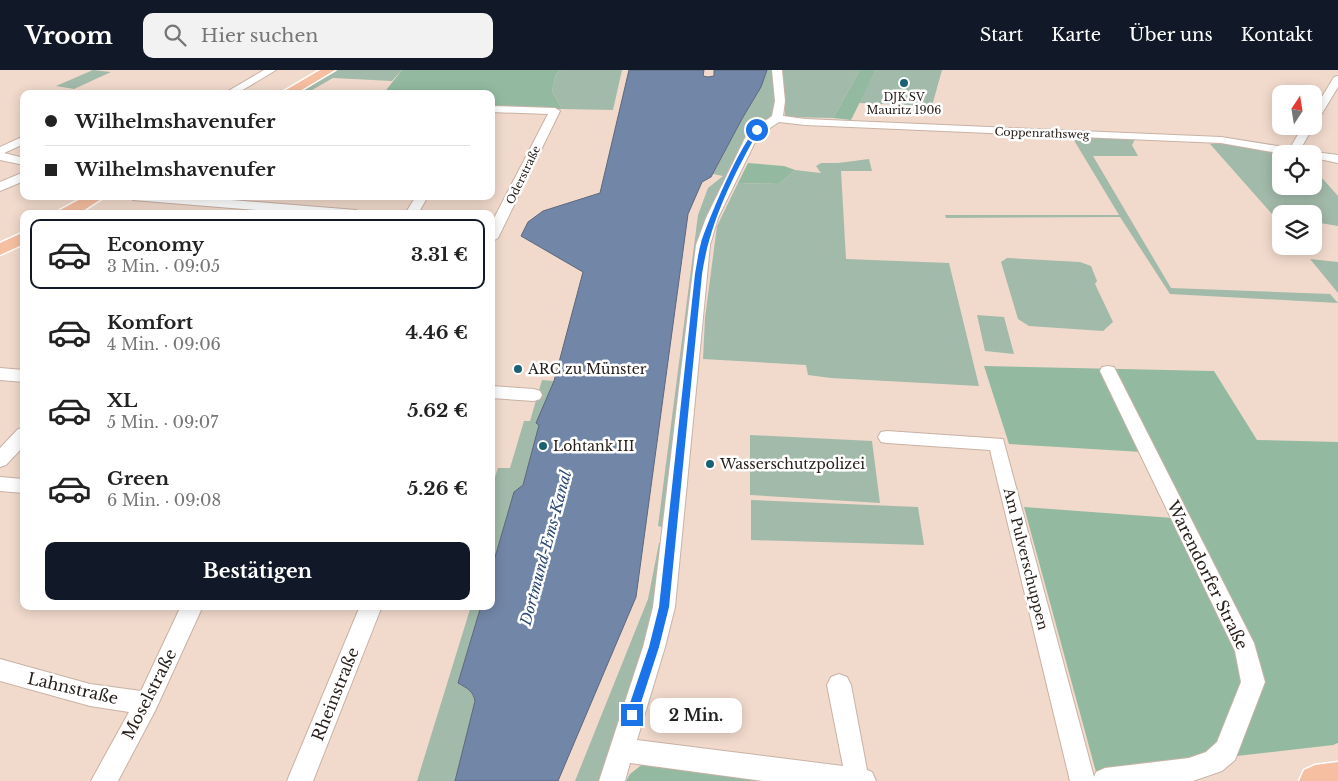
<!DOCTYPE html>
<html lang="de">
<head>
<meta charset="utf-8">
<style>
	body { margin:0; font-family:"Libre Baskerville",serif; background:#f2f2f2; color:#222; height:100vh; display:flex; flex-direction:column; font-size:19px; white-space:nowrap }
	* { box-sizing:border-box; margin:0 }
	p { font-size:16px; color:#767676 }
	.icon { flex:none; width:28px; height:28px; fill:none; stroke:currentColor; stroke-width:2; stroke-linecap:round; stroke-linejoin:round }
	.map { position:relative; flex:1; overflow:hidden }
	.panel { position:absolute; left:20px; top:140px; width:475px; height:400px; display:flex; flex-direction:column; background:#fff; border-radius:10px; box-shadow:0 2px 12px #0003 }
	.panel>* { flex:none }
	.banner { position:absolute; left:20px; top:20px; width:475px; height:110px; border-radius:10px; box-shadow:0 2px 12px #0003; display:grid; align-content:center; height:110px; padding:0 25px; background:#fff }
	.needle { width:32px; rotate:12deg }
	.buttons { position:absolute; left:1272px; top:15px; display:grid; gap:10px }
	.buttons a { display:grid; place-items:center; width:50px; height:50px; border-radius:10px; background:#fff; box-shadow:0 2px 12px #0003; font-size:25px }
	.end { position:absolute; width:22px; height:22px; margin:-11px; border:6px solid #1a73e8; background:#fff; box-shadow:0 0 0 2px #fff }
	.from { border-radius:50% }
	.bubble { position:absolute; height:35px; border-radius:10px; background:#fff; box-shadow:0 2px 12px #0003; font-size:16px; font-weight:700; line-height:35px; text-align:center }
	.banner b { display:flex; align-items:center; gap:18px; height:48px; font-size:19px }
	.banner b+b { border-top:1px solid #e0e0e0 }
	.banner i { width:12px; height:12px; background:#222 }
	ul { padding:9px 0 0; list-style:none }
	li { display:flex; align-items:center; gap:15px; height:70px; margin:0 10px 8px; padding:0 15px; border:2px solid transparent; border-radius:10px }
	li div { flex:1 }
	li b { display:block; font-size:19px }
	li em { font-style:normal; font-weight:700 }
	li.selected { border-color:#111827 }
	li>.icon { width:45px; height:45px; stroke-width:1.5 }
	.action { display:flex; gap:10px; margin-top:auto; padding:10px 25px }
	.action a { flex:1; height:58px; border-radius:10px; background:#111827; color:#fff; font-size:20px; font-weight:700; line-height:58px; text-align:center }
	header { display:flex; align-items:center; gap:30px; box-sizing:border-box; height:70px; padding:0 25px; background:#111827; color:#fff }
	header strong { font-size:24px }
	nav { display:flex; gap:28px; margin-inline-start:auto; font-size:18px }
	.search { width:350px; height:45px; background:#f2f2f2; display:flex; align-items:center; gap:12px; box-sizing:border-box; padding:0 18px; border-radius:10px; color:#767676; font-size:19px }
	.map>svg:first-child { display:block }
	.green { fill:#a2baaa }
	.forest { fill:#93baa1 }
	.water { fill:#7286a7; stroke:#5c677d }
	.lines { fill:none; stroke-linecap:round; stroke-linejoin:round }
	.minor-casing { stroke:#c8b2a5; stroke-width:2 }
	.major-casing { stroke:#fff; stroke-width:3 }
	.minor { fill:#fff; fill-rule:evenodd }
	.major { fill:#f7bfa2; fill-rule:evenodd }
	.route { fill:#1a73e8 }
	.poi-dot { fill:#1c6073; stroke:#fff; stroke-width:2 }
	.labels { text-anchor:middle; stroke-width:5; stroke-linejoin:round; paint-order:stroke }
	.far-poi-label { font-size:11px; fill:#28201b; stroke:#fff }
	.far-street-label { font-size:11px; fill:#28201b; stroke:#fff }
	.poi-label { font-size:14px; fill:#28201b; stroke:#fff; text-anchor:start }
	.street-label { font-size:14px; fill:#28201b; stroke:#fff }
	.water-label { font-size:15px; font-style:italic; fill:#2b4775; stroke:#fff }
	.near-street-label { font-size:16px; fill:#28201b; stroke:#fff }
</style>
</head>
<body>
<header>
<strong>Vroom</strong>
<div class="search"><svg class="icon" aria-label="search" viewBox="0 0 24 24"><circle cx="10" cy="10" r="6"/><path d="M15 15l6 6"/></svg>Hier suchen</div>
<nav><a>Start</a><a>Karte</a><a>Über uns</a><a>Kontakt</a></nav>
</header>
<div class="map">
<svg width="1338" height="711" viewBox="0 0 1338 711">
	<rect width="100%" height="100%" fill="#f1dacc"/>
	<path class="green" d="M93,0L111,2L74,19L56,16Z
		M338,0H402L392,11L333,8L305,24H296Z
		M561,0H622L613,40L562,39L552,21L556,4Z
		M767,0H860L833,48L785,47V36L777,35L776,42L769,51L750,63L708,147L665,458L658,456L698,145L708,118L723,106L713,104L743,47L761,17Z
		M876,0H942L932,36L859,33Z
		M1074,66L1135,69L1132,75L1138,86H1093L1171,218L1330,224L1338,233L1170,224L1120,147L946,148L945,145H1119L1072,67Z
		M1220,73L1286,84H1281V116H1314V99L1338,126V156L1314,152V144H1281V146L1272,144L1210,74Z
		M869,89L872,101H841L846,189L949,193L979,316L831,308L808,305L806,295L703,289L705,248L717,156L738,113L779,114L795,100L821,103L816,96L821,93H838Z
		M1007,188L1080,192L1091,196L1097,211L1095,214L1113,252L1103,261L1029,256L1018,249L1001,192Z
		M1310,189L1338,192V223Z
		M977,245L1004,247L1014,284L985,281Z
		M542,310L554,311L537,353L539,355L523,415L514,422L491,501C491,468 486,429 498,398H510L524,351H530Z
		M750,365L872,371L880,433L750,425Z
		M751,430L918,437L924,475L751,470Z
		M659,473H664L660,536L601,711H575L648,529Z
		M471,536H481L458,613C467,618 472,621 475,631L455,711H417Z"/>
	<path class="forest" d="M402,0H561L556,4L552,21L562,39L491,37V24H383Z
		M860,0H876L851,50L833,48Z
		M748,93L784,96L795,100L779,114L738,113Z
		M984,296L1214,301L1257,370L1338,372V673L1333,675L1096,702L1024,437L1173,448L1142,382L1009,374Z
		M644,693L770,711H626L630,704Z"/>
	<path class="water" d="M629,0H704L703,6L708,7L714,6V0H767L761,17L743,47L711,107L702,112L688,144L636,527L558,711H455L475,631C473,621 467,618 458,613L481,536H491V501L514,422L523,415L539,355L536,353L554,311L583,202L521,166L528,152L543,141L600,123Z"/>
	<g class="lines">
		<defs>
			<path id="minor" d="M264,0H276L236,24H223Z
				M772,0H782L785,31L783,46L805,49L1221,67L1290,78L1303,56L1314,55L1300,80L1338,85V93L1314,88V84H1284L1221,73L805,55L779,52L758,66L718,148L710,175L675,537L665,577L637,670L843,696L827,615L831,607L839,604L847,607L851,615L867,700L872,702L876,711H763L630,693L625,711H599L643,577L653,537L696,175L706,148L747,64L772,46L775,31Z
				M1338,6V17L1318,50L1314,51V40L1334,7Z
				M491,36L555,38L560,41L498,168L491,172V154L548,44L491,42Z
				M24,66V74L4,83L24,88V95L0,90V77Z
				M24,102V111L0,121V112Z
				M127,126H183L356,140L362,144H305L133,130Z
				M416,126H428L418,144H405Z
				M1108,296L1114,297L1116,301L1254,573L1265,612L1235,690L1222,701L1193,711H1070L990,380L887,373L881,372L878,367L881,362L887,361L1003,369L1094,707L1096,702L1105,698L1189,688L1206,682L1217,672L1241,612L1235,581L1100,301L1102,297Z
				M0,298L24,300V312L0,310Z
				M491,316L534,319L540,321L542,325L540,329L534,331L491,328Z
				M24,358V376L6,395L0,397V378L18,359Z
				M0,407L24,409V423L0,421Z
				M181,536H203L155,641L118,711H91L129,642L90,636L0,611V589L90,614L141,621Z
				M360,536H382L313,711H287Z"/>
			<path id="major" d="M320,0H335L295,24H279Z
				M86,126H106L78,144H58L60,140Z
				M24,162V174L0,185V173Z
				M1338,692V711H1299L1304,700L1315,695Z"/>
		</defs>
		<use href="#minor" class="minor-casing"/>
		<use href="#major" class="major-casing"/>
		<use href="#minor" class="minor"/>
		<use href="#major" class="major"/>
	</g>
	<path class="route" d="M757,59L759,60C733,106 710,151 702,204L669,537L659,577L637,645L636,649L632,650L628,649L626,645L649,577L659,537L695,204C697,194 698,183 701,173C707,153 742,69 757,59Z"/>
	<g class="poi-dot">
		<circle cx="904" cy="13" r="5"/>
		<circle cx="518" cy="299" r="5"/>
		<circle cx="543" cy="376" r="5"/>
		<circle cx="710" cy="394" r="5"/>
	</g>
	<g class="labels">
		<g class="far-poi-label">
			<text x="904" y="31">DJK SV<tspan x="904" dy="13">Mauritz 1906</tspan></text>
		</g>
		<g class="far-street-label">
			<text transform="translate(1042 63) rotate(2)" y="4">Coppenrathsweg</text>
			<text transform="translate(523 105) rotate(-64)" y="4">Oderstraße</text>
		</g>
		<g class="poi-label">
			<text x="528" y="304">ARC zu Münster</text>
			<text x="553" y="381">Lohtank III</text>
			<text x="720" y="399">Wasserschutzpolizei</text>
		</g>
		<g class="street-label">
			<text transform="translate(1026 489) rotate(76)" y="5">Am Pulverschuppen</text>
		</g>
		<g class="water-label">
			<text transform="translate(546 478) rotate(-75)" y="5">Dortmund-Ems-Kanal</text>
		</g>
		<g class="near-street-label">
			<text transform="translate(1208 505) rotate(64)" y="6">Warendorfer Straße</text>
			<text transform="translate(73 618) rotate(13)" y="6">Lahnstraße</text>
			<text transform="translate(149 624) rotate(-63)" y="6">Moselstraße</text>
			<text transform="translate(335 624) rotate(-68)" y="6">Rheinstraße</text>
		</g>
	</g>
</svg>
<div class="buttons">
<a><svg class="needle" viewBox="-14 -14 28 28"><path d="M0-13l5 13h-10z" fill="#e53935"/><path d="M0 13l5-13h-10z" fill="#767676"/></svg></a>
<a><svg class="icon" aria-label="locate" viewBox="0 0 24 24"><circle cx="12" cy="12" r="6"/><path d="M12 2v4M12 18v4M2 12h4M18 12h4"/></svg></a>
<a><svg class="icon" aria-label="layers" viewBox="0 0 24 24"><path d="M12 4l9 5-9 5-9-5zM3 14l9 5 9-5"/></svg></a>
</div>
<i class="end from" style="left:757px;top:60px"></i>
<i class="end" style="left:632px;top:645px"></i>
<div class="bubble" style="left:650px;top:628px;width:92px">2 Min.</div>
<div class="banner">
<b><i class="from"></i>Wilhelmshavenufer</b>
<b><i></i>Wilhelmshavenufer</b>
</div>
<section class="panel">
<ul>
<li class="selected"><svg class="icon" aria-label="car" viewBox="0 0 24 24"><path d="M5 17H2v-5l4-1 3-4h7l3 4 3 1v5h-3M9 17h6M6 11h13"/><circle cx="7" cy="17" r="2"/><circle cx="17" cy="17" r="2"/></svg><div><b>Economy</b><p>3 Min. · 09:05</p></div><em>3.31 €</em></li>
<li><svg class="icon" aria-label="car" viewBox="0 0 24 24"><path d="M5 17H2v-5l4-1 3-4h7l3 4 3 1v5h-3M9 17h6M6 11h13"/><circle cx="7" cy="17" r="2"/><circle cx="17" cy="17" r="2"/></svg><div><b>Komfort</b><p>4 Min. · 09:06</p></div><em>4.46 €</em></li>
<li><svg class="icon" aria-label="car" viewBox="0 0 24 24"><path d="M5 17H2v-5l4-1 3-4h7l3 4 3 1v5h-3M9 17h6M6 11h13"/><circle cx="7" cy="17" r="2"/><circle cx="17" cy="17" r="2"/></svg><div><b>XL</b><p>5 Min. · 09:07</p></div><em>5.62 €</em></li>
<li><svg class="icon" aria-label="car" viewBox="0 0 24 24"><path d="M5 17H2v-5l4-1 3-4h7l3 4 3 1v5h-3M9 17h6M6 11h13"/><circle cx="7" cy="17" r="2"/><circle cx="17" cy="17" r="2"/></svg><div><b>Green</b><p>6 Min. · 09:08</p></div><em>5.26 €</em></li>
</ul>
<div class="action"><a>Bestätigen</a></div>
</section>
</div>
</body>
</html>
